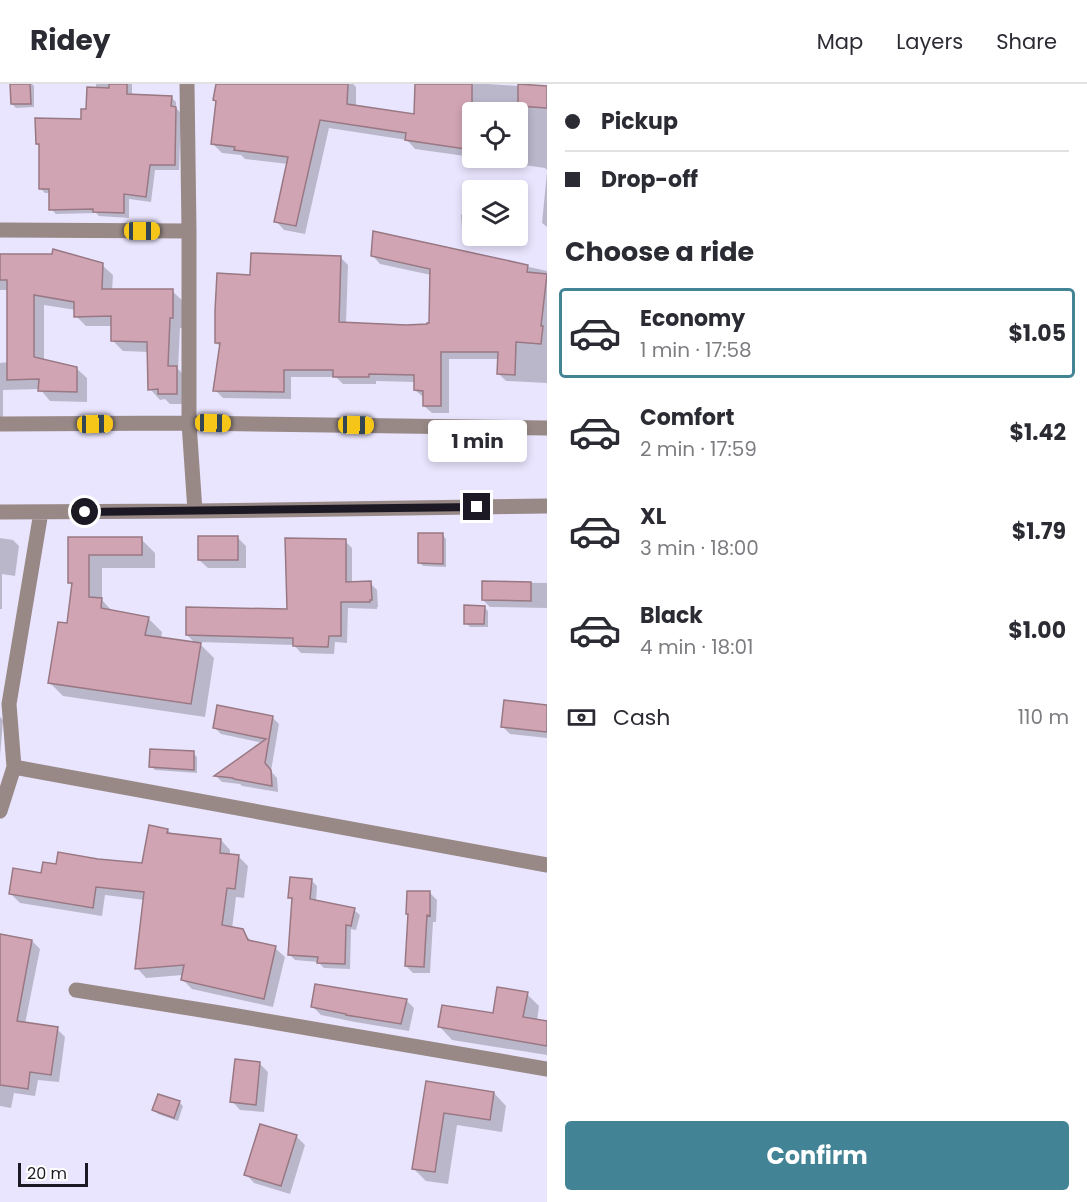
<!DOCTYPE html>
<html lang="en">
<head>
<meta charset="utf-8">
<style>
	body { margin:0; font-family:Poppins,sans-serif; background:#f2f2f3; color:#2b2b33; height:100vh; display:flex; flex-direction:column; font-size:22px; white-space:nowrap }
	* { box-sizing:border-box; margin:0 }
	p { font-size:20px; color:#7c7c81 }
	.icon { flex:none; width:33px; height:33px; fill:none; stroke:currentColor; stroke-width:2; stroke-linecap:round; stroke-linejoin:round }
	.map { position:relative; flex:1; overflow:hidden }
	.details { display:flex; flex-direction:column; background:#fff; width:540px }
	.details>* { flex:none }
	.banner { display:grid; align-content:center; height:132px; padding:0 18px; background:#fff }
	.buttons { position:absolute; left:462px; top:18px; display:grid; gap:12px }
	.buttons a { display:grid; place-items:center; width:66px; height:66px; border-radius:6px; background:#fff; box-shadow:0 3px 9px #0003; font-size:30px }
	.scale { position:absolute; left:18px; bottom:15px; width:70px; box-sizing:border-box; padding-left:6px; border:3px solid #1c1924; border-top:0; font-size:16px; line-height:21px; white-space:nowrap; color:#1c1924; -webkit-text-stroke:4px #fff; paint-order:stroke }
	.end { position:absolute; width:27px; height:27px; margin:-14px; border:8px solid #1c1924; background:#fff; box-shadow:0 0 0 3px #fff }
	.from { border-radius:50% }
	.bubble { position:absolute; height:42px; border-radius:6px; background:#fff; box-shadow:0 3px 9px #0003; font-size:20px; font-weight:700; line-height:42px; text-align:center }
	.car { position:absolute; width:18px; height:36px; margin:-18px -9px; border-radius:8px; box-shadow:0 0 4px 2px #0007; background:linear-gradient(#f5c518 24%,#345 0 40%,#f5c518 0 76%,#345 0 86%,#f5c518 0) }
	.banner b { display:flex; align-items:center; gap:21px; height:57px; font-size:22px }
	.banner b+b { border-top:2px solid #e1e1e2 }
	.banner i { width:15px; height:15px; background:#2b2b33 }
	ul { padding:0; list-style:none }
	li { display:flex; align-items:center; gap:18px; height:90px; margin:0 12px 9px; padding:0 6px; border:3px solid transparent; border-radius:6px }
	li div { flex:1 }
	li b { display:block; font-size:22px }
	li em { font-style:normal; font-weight:700 }
	li.selected { border-color:#428495 }
	li>.icon { width:54px; height:54px; stroke-width:1.5 }
	h2 { padding:0 18px; font-size:27px; line-height:72px }
	.pay { display:flex; align-items:center; gap:15px; height:66px; padding:0 18px; font-size:22px }
	.pay p { margin-inline-start:auto }
	.button { display:flex; gap:12px; margin-top:auto; padding:12px 18px }
	.button a { flex:1; height:69px; border-radius:6px; background:#428495; color:#fff; font-size:24px; font-weight:700; line-height:69px; text-align:center }
	header { display:flex; align-items:center; gap:36px; box-sizing:border-box; height:84px; padding:0 30px; background:#fff; border-bottom:2px solid #e1e1e2 }
	header strong { font-size:28px }
	nav { display:flex; gap:33px; margin-inline-start:auto; font-size:21px }
	main { display:flex; flex:1; min-height:0 }
	.map>svg:first-child { display:block }
	.shadow { fill:#0003 }
	.building { fill:#d1a4b3; stroke:#987883; stroke-width:1.5 }
	.lines { fill:none; stroke-linecap:round; stroke-linejoin:round }
	.minor { stroke:#988986; stroke-width:15 }
	.route { stroke:#1c1924; stroke-width:8 }
</style>
</head>
<body>
<header>
<strong>Ridey</strong>
<nav><a>Map</a><a>Layers</a><a>Share</a></nav>
</header>
<main>
<div class="map">
<svg width="547" height="1118" viewBox="0 0 547 1118">
	<rect width="100%" height="100%" fill="#eae5fe"/>
	<path class="shadow" d="M12,0H32L34,2V23L16,24L12,20Z
		M96,0H132V12L171,13L176,18V24L181,29L179,86H155L151,118L129,115V134L99,132L96,129L56,130L51,125V109H45L40,104V63L37,60L83,36L96,5Z
		M217,0H353L356,3V23L416,32V0H488L547,4V86L545,84L475,74H518V28H472V73L415,65L407,56L329,44L305,150L284,146L276,137L288,80L245,75L241,71L222,69L213,60L217,18L215,16Z
		M547,88V143L542,139Z
		M471,124H472V152H481L467,161L463,157L461,131Z
		M375,148L547,187V299L506,297L498,289L499,275H449V329H432L424,322L423,313L415,306V298L376,297V300H343L336,293H291V315L223,314L215,306L221,263L216,259L252,193L340,173L348,181L346,239L406,242L431,240V191L380,180L373,172Z
		M0,171L102,181L113,191L112,207H172L183,217V244H180L178,285L187,294V320H170L165,315L160,316L150,305L149,268L123,267L112,256L113,242H86L76,232V226L44,221V277L76,284L87,294V318L50,317L40,305L3,306V338H0V279L9,278V206H0Z
		M442,450L446,455V483L423,482L419,478Z
		M237,453L246,462V484H208L199,476Z
		M0,454L13,456L19,462L15,492L2,490V525H0Z
		M69,454L141,455L155,469V484H102V516L113,528L148,534L162,548L161,555L196,560L187,551L288,527L345,457L352,464V499H370L377,506L378,523H377V525L348,524L347,559L335,558L334,570L301,569L294,561L198,558L214,574L205,633L63,612L50,599L68,541L73,503L69,498Z
		M483,498L547,499V524L490,523L483,516Z
		M484,523L488,527V543H470L466,539Z
		M547,623V654L510,650L502,642Z
		M0,633L3,636L0,672Z
		M272,633L279,640L271,687L277,694L278,708L242,702L240,700L222,698L216,692L263,659L221,650L214,643Z
		M193,669L197,673V689L155,686L151,682Z
		M168,746L172,751L221,756L230,766V772L239,773L248,782L244,814L236,813L232,845L242,847L253,859L275,864L285,873L273,923L192,905L182,895L183,891L146,894L137,884L145,816L105,811L102,832L20,819L10,809L57,782L98,776L143,781Z
		M312,797L317,802L316,817L354,826L360,831L356,846L351,845L350,885L324,884L318,878L295,876L290,871L293,817L289,813Z
		M430,809L437,816L436,838H433L430,889H413L406,882Z
		M32,857L40,865L25,940L57,945L65,953L59,998L38,996L35,1012L14,1009L11,1024L0,1022V892Z
		M527,910L539,922L537,937L547,938V971L452,956L440,943L494,931Z
		M406,916L414,924L409,947L355,938L321,931L313,923Z
		M259,979L268,988L264,1028L240,1026L232,1017Z
		M427,999L494,1009L506,1022L502,1048L457,1041L448,1100L426,1097L413,1084Z
		M179,1018L183,1022L178,1037L158,1030L154,1026Z
		M296,1052L305,1061L290,1110L254,1099L246,1090Z"/>
	<path class="building" d="M10,0H30L31,20H11Z
		M109,0H127V10L172,12L171,22L176,23L175,81H150L146,113L124,110V129L93,128V125L49,126V105H39V60H36L35,34L81,35V25H86L87,3L109,4Z
		M216,0H348L347,20L414,30L415,0H472V66L405,56L406,49L320,36L296,142L274,138L288,73L234,66L235,63L211,60L216,17L213,16Z
		M518,0L547,2V24L518,22Z
		M373,147L528,181L527,188L547,190L541,242H543L541,260L516,258L515,291L497,290L498,268H441V322H423V307L414,306V291L369,290V293H333V286H284V308L213,307L220,259H215V227L217,189L250,191L251,169L341,172L339,238L406,241L427,240V239H429L430,185L371,172Z
		M53,165L103,179L102,205H173V234H170L168,282H177V310H158V305L148,306L147,258L111,257V232L74,233V218L34,211V273L77,283V308L38,307L39,295L7,296V196H0V170H52Z
		M418,449H443V480L418,479Z
		M198,452H238V476H198Z
		M68,453H142V471H89V513L102,514L101,524L149,533L145,551L201,559L191,620L48,599L58,538L67,539L72,499H68Z
		M285,454L346,455V498L371,497L372,516H370V518H341V552H329L328,563L293,562V554L186,551V523L287,525Z
		M482,497L531,498V517L482,516Z
		M464,521L485,522L484,540H464Z
		M504,616L547,621V648L501,643Z
		M217,621L273,632L265,679L271,686L272,702L234,695L233,694L214,692L266,655L213,644Z
		M150,665L194,667V686L149,683Z
		M149,741L168,745L167,749L221,755L220,769L239,771L235,805L227,804L222,841L243,845L248,856L276,862L264,915L181,896L184,881L135,885L144,808L96,803L93,824L9,810L13,784L41,789L43,778L56,780L58,768L98,775L142,779Z
		M290,793L312,795L310,815L355,824L351,842L346,841L345,880L317,879L318,873L288,871L292,814H288Z
		M407,807H430V832L427,831L424,883L405,882L408,830H406Z
		M0,850L32,856L17,937L58,943L51,991L30,988L28,1005L0,1001Z
		M315,900L407,915L401,940L346,931V930L311,923Z
		M497,903L528,908L523,933L547,937V962L438,943L442,921L493,929Z
		M235,975L260,978L256,1021L230,1018Z
		M426,997L494,1008L490,1036L444,1029L435,1088L412,1085Z
		M158,1010L180,1017L174,1034L152,1026Z
		M260,1040L297,1051L281,1102L244,1091Z"/>
	<g class="lines">
		<path class="minor" d="M187,0L189,147V339L195,427
			M0,146L189,147
			M0,340L189,339L547,344
			M0,428L195,427L547,422
			M14,683L547,781
			M0,727L14,683L9,620L41,428
			M76,906L220,929L547,985"/>
	</g>
	<g class="lines">
		<path class="route" d="M85,428L477,423"/>
	</g>
</svg>
<div class="buttons">
<a><svg class="icon" aria-label="locate" viewBox="0 0 24 24"><circle cx="12" cy="12" r="6"/><path d="M12 2v4M12 18v4M2 12h4M18 12h4"/></svg></a>
<a><svg class="icon" aria-label="layers" viewBox="0 0 24 24"><path d="M12 4l9 5-9 5-9-5zM3 14l9 5 9-5"/></svg></a>
</div>
<div class="scale">20 m</div>
<i class="end from" style="left:85px;top:428px"></i>
<i class="end" style="left:477px;top:423px"></i>
<div class="bubble" style="left:428px;top:336px;width:99px">1 min</div>
<i class="car" style="left:142px;top:147px;rotate:90deg"></i>
<i class="car" style="left:213px;top:339px;rotate:91deg"></i>
<i class="car" style="left:95px;top:340px;rotate:89deg"></i>
<i class="car" style="left:356px;top:341px;rotate:91deg"></i>
</div>
<section class="details">
<div class="banner">
<b><i class="from"></i>Pickup</b>
<b><i></i>Drop-off</b>
</div>
<h2>Choose a ride</h2>
<ul>
<li class="selected"><svg class="icon" aria-label="car" viewBox="0 0 24 24"><path d="M5 17H2v-5l4-1 3-4h7l3 4 3 1v5h-3M9 17h6M6 11h13"/><circle cx="7" cy="17" r="2"/><circle cx="17" cy="17" r="2"/></svg><div><b>Economy</b><p>1 min · 17:58</p></div><em>$1.05</em></li>
<li><svg class="icon" aria-label="car" viewBox="0 0 24 24"><path d="M5 17H2v-5l4-1 3-4h7l3 4 3 1v5h-3M9 17h6M6 11h13"/><circle cx="7" cy="17" r="2"/><circle cx="17" cy="17" r="2"/></svg><div><b>Comfort</b><p>2 min · 17:59</p></div><em>$1.42</em></li>
<li><svg class="icon" aria-label="car" viewBox="0 0 24 24"><path d="M5 17H2v-5l4-1 3-4h7l3 4 3 1v5h-3M9 17h6M6 11h13"/><circle cx="7" cy="17" r="2"/><circle cx="17" cy="17" r="2"/></svg><div><b>XL</b><p>3 min · 18:00</p></div><em>$1.79</em></li>
<li><svg class="icon" aria-label="car" viewBox="0 0 24 24"><path d="M5 17H2v-5l4-1 3-4h7l3 4 3 1v5h-3M9 17h6M6 11h13"/><circle cx="7" cy="17" r="2"/><circle cx="17" cy="17" r="2"/></svg><div><b>Black</b><p>4 min · 18:01</p></div><em>$1.00</em></li>
</ul>
<div class="pay"><svg class="icon" aria-label="cash" viewBox="0 0 24 24"><path d="M3 7h18v10H3z"/><circle cx="12" cy="12" r="2"/></svg>Cash<p>110 m</p></div>
<div class="button"><a>Confirm</a></div>
</section>
</main>
</body>
</html>
